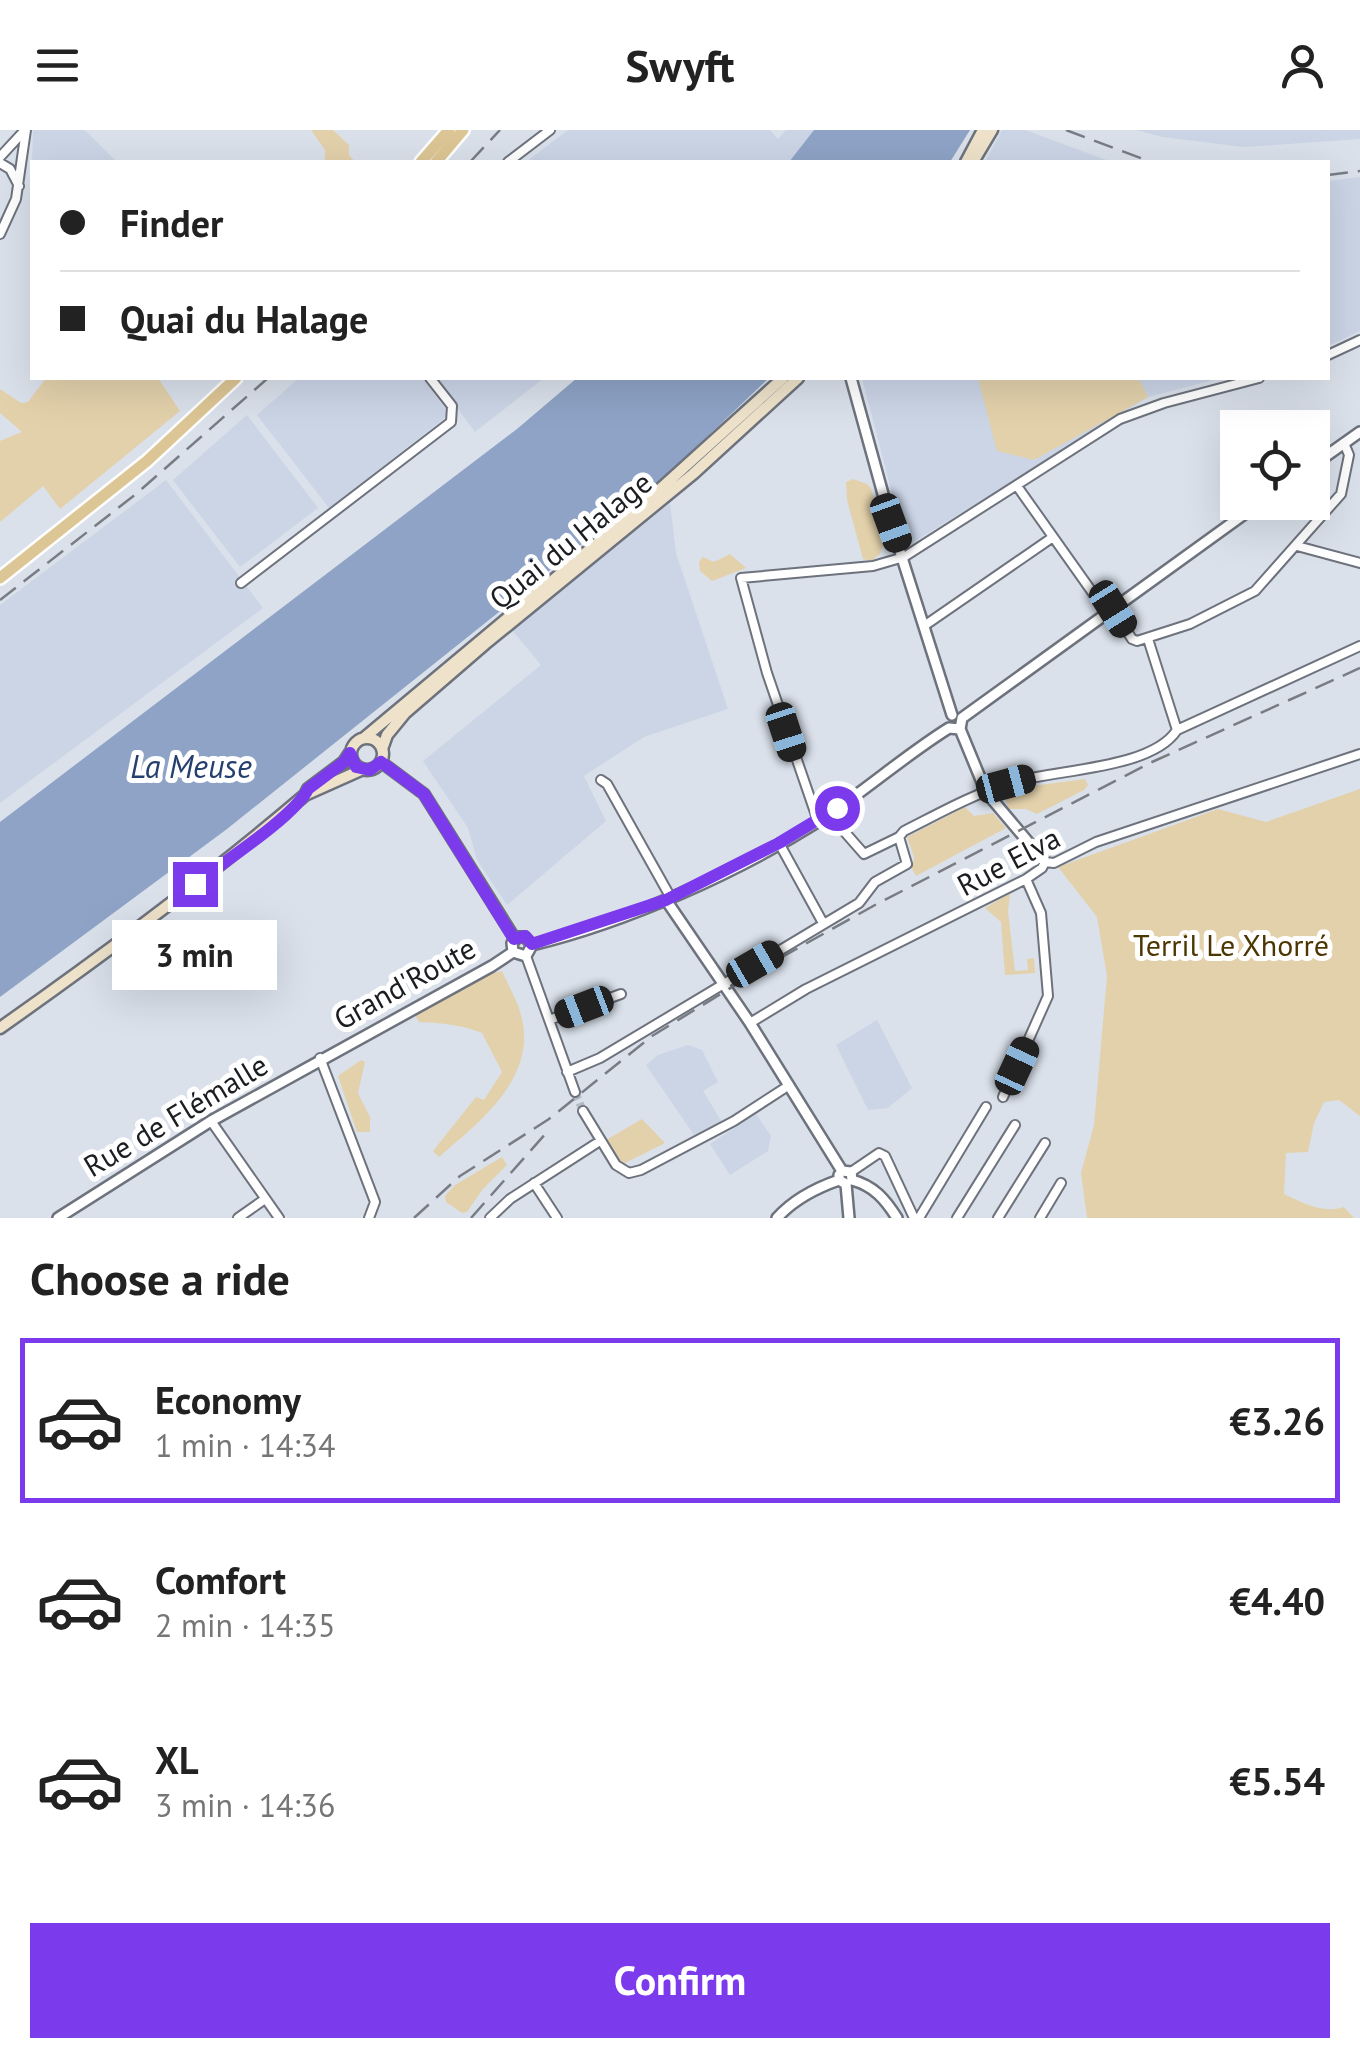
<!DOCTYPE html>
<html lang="en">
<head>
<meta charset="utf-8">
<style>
	body { margin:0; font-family:"PT Sans",sans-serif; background:#f6f6f6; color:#222; height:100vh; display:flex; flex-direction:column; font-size:38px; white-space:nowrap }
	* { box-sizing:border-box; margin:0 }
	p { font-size:32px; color:#767676 }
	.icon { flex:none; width:55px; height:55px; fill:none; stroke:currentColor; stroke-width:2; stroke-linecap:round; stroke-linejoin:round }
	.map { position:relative; height:1088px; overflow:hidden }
	.sheet { display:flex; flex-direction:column; background:#fff; flex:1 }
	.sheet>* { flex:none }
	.hud { position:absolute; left:30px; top:30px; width:1300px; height:220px; border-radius:0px; box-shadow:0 10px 40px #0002; display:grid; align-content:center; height:220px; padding:0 30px; background:#fff }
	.fabs { position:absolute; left:1220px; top:280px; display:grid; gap:20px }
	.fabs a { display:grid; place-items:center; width:110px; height:110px; border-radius:0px; background:#fff; box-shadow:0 10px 40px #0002; font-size:50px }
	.end { position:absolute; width:45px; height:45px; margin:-22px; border:12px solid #7c3aed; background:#fff; box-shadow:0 0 0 5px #fff }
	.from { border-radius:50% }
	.bubble { position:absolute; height:70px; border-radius:0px; background:#fff; box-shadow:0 10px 40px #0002; font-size:32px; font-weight:800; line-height:70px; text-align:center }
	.car { position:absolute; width:30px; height:60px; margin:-30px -15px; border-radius:12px; box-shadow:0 0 8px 2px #0007; background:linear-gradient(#222 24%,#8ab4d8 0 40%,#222 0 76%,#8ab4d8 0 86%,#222 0) }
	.hud b { display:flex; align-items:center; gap:35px; height:95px; font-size:38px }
	.hud b+b { border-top:2px solid #e0e0e0 }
	.hud i { width:25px; height:25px; background:#222 }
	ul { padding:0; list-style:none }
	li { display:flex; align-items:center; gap:30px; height:165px; margin:0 20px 15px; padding:0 10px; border:5px solid transparent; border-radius:0px }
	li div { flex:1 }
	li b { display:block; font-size:38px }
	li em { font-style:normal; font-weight:800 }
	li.active { border-color:#7c3aed }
	li>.icon { width:90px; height:90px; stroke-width:1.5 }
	h2 { padding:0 30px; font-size:45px; line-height:120px }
	.button { display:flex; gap:20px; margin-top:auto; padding:20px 30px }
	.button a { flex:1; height:115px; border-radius:0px; background:#7c3aed; color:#fff; font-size:40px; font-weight:800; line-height:115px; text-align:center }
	header { display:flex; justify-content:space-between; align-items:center; height:130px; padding:0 30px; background:#fff; font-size:45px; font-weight:800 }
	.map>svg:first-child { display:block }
	.built { fill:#cbd5e6 }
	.green { fill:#e3d1ab }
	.water { fill:#8ea3c6 }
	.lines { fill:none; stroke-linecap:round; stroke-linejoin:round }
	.minor-tunnel { stroke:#b4bac3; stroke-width:8; stroke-dasharray:8 4; stroke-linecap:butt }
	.minor-casing { stroke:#6d727c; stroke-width:12 }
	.tertiary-casing { stroke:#6d727c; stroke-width:14 }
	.secondary-casing { stroke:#6d727c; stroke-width:15 }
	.primary-casing { stroke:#fff; stroke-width:16 }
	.minor { stroke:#fff; stroke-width:8 }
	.tertiary { stroke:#fff; stroke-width:9 }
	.secondary { stroke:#eee2ca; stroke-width:10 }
	.primary { stroke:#ddc695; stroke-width:11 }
	.rail { stroke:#787c83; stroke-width:2.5; stroke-dasharray:20 10; stroke-linecap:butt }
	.route { stroke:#7c3aed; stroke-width:12 }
	.labels { text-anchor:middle; stroke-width:10; stroke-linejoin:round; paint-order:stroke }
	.street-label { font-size:30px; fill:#1b1d21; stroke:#fff }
	.park-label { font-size:30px; fill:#4c3703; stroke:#fff }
	.water-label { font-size:32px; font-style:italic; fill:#253f6e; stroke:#fff }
</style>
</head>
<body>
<header><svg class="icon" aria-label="menu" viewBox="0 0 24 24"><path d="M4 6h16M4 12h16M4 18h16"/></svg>Swyft<svg class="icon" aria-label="person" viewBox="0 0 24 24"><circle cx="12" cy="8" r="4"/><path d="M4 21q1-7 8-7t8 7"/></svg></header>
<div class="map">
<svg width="1360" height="1088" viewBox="0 0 1360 1088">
	<rect width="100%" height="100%" fill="#dae1eb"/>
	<path class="built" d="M33,0H85L117,32L32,33Z
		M568,0H770L778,9L786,0H814L789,32H526Z
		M1002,0H1025L1112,32H985Z
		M1136,0H1360V9L1244,17L1162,7Z
		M1360,47V201L1328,216V51Z
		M299,248H422L445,278L446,287L329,378L257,285Z
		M435,248H544L475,302Z
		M862,248H1221L1148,267L912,413L904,409Z
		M247,285L318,378L240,437L173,350Z
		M166,350L263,478L0,673V475Z
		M670,373L676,423L728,579L644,607L584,646L606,691L507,775L477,730L468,698L423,631L541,535L512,500Z
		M877,890L912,958L888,978L868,980L836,915Z
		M688,915L702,920L718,952L703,961L722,992L694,1005L646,935L658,925Z
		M756,984L771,1006L768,1021L730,1045L710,1014Z"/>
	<path class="green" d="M311,0H333L349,15V25L355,32H325V20Z
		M46,248H158L180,281L60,379L43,356L0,392V311L22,302L0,283V259L21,273L28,272Z
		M978,248H1126L1140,251L1148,267L1034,330L997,321Z
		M853,349L867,354L871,358L884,413L880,424L871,431L863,429L847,370L846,352Z
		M730,424L746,438L712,451L700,441L699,432L703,427L714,432Z
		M1085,649L1088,655L1084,660L1037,684L1026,679H1008L1005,666L1025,657Z
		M1360,659V986L1339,970L1324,972L1314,993L1308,1022L1286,1023L1284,1064C1303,1073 1323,1084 1344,1077L1354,1088H1087L1081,1043L1094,995L1107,846L1097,787L1058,737L1218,679L1266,692Z
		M965,677L974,686L993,683L1006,698L916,746L912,739L914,727L907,707Z
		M1010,763L1008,781L1015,841L1028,840L1027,829L1034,828L1035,843L1005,845L1001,792L985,778Z
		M502,841C508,855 517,870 521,885C538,947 481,991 439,1027L433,1021L476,967L484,970L502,942L482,903C462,895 442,893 419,892L415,885L491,844Z
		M361,930L365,932L358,963L370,987V1002H357L338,946Z
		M642,989L665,1013L623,1034L606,1010Z
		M502,1027L507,1035L483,1059L467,1082L462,1083L446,1072L445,1066L455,1055Z"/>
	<path class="water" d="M814,0H970L950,32H789Z
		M577,248H769L672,340L499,482L227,699L0,867V692L517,299Z"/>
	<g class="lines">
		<path class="minor-tunnel" d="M575,962L583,981"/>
		<defs>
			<path id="minor" d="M0,27L25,0
				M508,32L550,0
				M0,33L10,39L19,56
				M0,104L16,69L26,0
				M1328,225L1360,210
				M1017,356L1107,483
				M1297,416L1360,433
				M241,453L451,292L452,276L430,248
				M1113,479L1132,509L1137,511L1190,494L1255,461L1341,364L1349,325L1344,313
				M924,496L1053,407
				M1148,509L1177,600
				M601,650L607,654L671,768
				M829,684L864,724L899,707
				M818,691L767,543L741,448L873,436L904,427L1120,289L1164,273L1259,248
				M779,713L823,793
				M526,826L575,962
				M549,890L621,864
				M750,893L806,859L1026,749L1042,738L1045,732L1054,733L1096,712L1360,624
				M320,928L375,1072L369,1088
				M567,942L600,928L859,773L875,752L907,734L899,707L904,701C938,684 973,664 1010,653C1054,639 1151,640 1177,600L1360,516
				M1003,967L1048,866L1041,783L1026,749
				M583,981L616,1035L629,1043L641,1040L734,991L788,956
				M211,991L279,1088
				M851,1042L879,1023L885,1026L914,1088
				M534,1053L557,1088
				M238,1088L265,1069
				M490,1088L510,1069L600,1011
				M919,1088L986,977
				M957,1088L1015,995
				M998,1088L1045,1013
				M1040,1088L1061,1053"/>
			<path id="tertiary" d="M851,248L891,393L952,585
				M1312,336L1360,302
				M962,588L1261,372
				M960,599L986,662L1045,732
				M381,632L424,664L515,809
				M666,770L750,893L842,1041L851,1042L852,1050
				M513,822L526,826L532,815C627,792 736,743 819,691C864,662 904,626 949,598L960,599L962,588
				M839,1045V1050L846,1054L849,1088
				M852,1050C874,1056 885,1069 897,1088
				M58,1088L211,991L492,836L513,822L512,813L518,807H525L532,815
				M777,1088C794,1069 816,1058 839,1050"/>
			<path id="secondary" d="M966,32L983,0
				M973,32L992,0
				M351 624a16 16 0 1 1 32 0a16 16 0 1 1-32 0Z
				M364,608L638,379L783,248
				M382,619L387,605L405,583L485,514L693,344L798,248
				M305,665L361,640
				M0,898C105,824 208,748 305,665L308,659L344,632L350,623"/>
			<path id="primary" d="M421,32L449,0
				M436,32L463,0
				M0,448L147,331L236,248"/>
		</defs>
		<use href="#minor" class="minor-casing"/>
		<use href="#tertiary" class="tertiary-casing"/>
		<use href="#secondary" class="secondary-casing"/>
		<use href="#primary" class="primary-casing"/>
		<use href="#minor" class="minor"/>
		<use href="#tertiary" class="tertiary"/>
		<use href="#secondary" class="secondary"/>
		<use href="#primary" class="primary"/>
		<path class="rail" d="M1066,0L1151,32
			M470,32L500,0
			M1328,45L1360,41
			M0,470L136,364L268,248
			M414,1088L460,1046L549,989L652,906L773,832L875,775L1152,632L1360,538
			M471,1088L547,1002"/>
	</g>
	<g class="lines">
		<path class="route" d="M195,754C222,733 294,687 308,659L344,632L350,623L356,637L370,640L381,632L424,664L514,809L525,806L532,814L666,770L779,713L837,678"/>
	</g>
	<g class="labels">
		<g class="street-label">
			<text transform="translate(571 411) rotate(-39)" y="10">Quai du Halage</text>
			<text transform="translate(1009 732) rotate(-28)" y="10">Rue Elva</text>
			<text transform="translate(405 854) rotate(-29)" y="10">Grand'Route</text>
			<text transform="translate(176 986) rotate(-31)" y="10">Rue de Flémalle</text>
		</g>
		<g class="park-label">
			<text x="1231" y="826">Terril Le Xhorré</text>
		</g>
		<g class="water-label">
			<text x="191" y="648">La Meuse</text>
		</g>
	</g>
</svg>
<div class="fabs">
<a><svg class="icon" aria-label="locate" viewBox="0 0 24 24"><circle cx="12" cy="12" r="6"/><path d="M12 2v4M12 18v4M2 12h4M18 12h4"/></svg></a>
</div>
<i class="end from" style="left:837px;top:678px"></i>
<i class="end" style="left:195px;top:754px"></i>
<div class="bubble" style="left:112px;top:790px;width:165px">3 min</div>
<i class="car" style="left:891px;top:393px;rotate:160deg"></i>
<i class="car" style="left:1113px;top:479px;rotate:148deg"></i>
<i class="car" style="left:786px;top:602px;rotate:162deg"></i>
<i class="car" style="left:1006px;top:654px;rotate:75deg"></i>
<i class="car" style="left:755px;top:834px;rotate:60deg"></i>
<i class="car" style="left:584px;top:877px;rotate:249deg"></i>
<i class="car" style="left:1017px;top:936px;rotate:25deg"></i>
<div class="hud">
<b><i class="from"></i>Finder</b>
<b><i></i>Quai du Halage</b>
</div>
</div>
<section class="sheet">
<h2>Choose a ride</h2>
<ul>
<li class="active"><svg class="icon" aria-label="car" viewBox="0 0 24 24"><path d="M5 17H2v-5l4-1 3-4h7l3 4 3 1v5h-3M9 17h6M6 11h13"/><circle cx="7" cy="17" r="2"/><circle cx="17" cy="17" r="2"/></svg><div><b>Economy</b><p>1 min · 14:34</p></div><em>€3.26</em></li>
<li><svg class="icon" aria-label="car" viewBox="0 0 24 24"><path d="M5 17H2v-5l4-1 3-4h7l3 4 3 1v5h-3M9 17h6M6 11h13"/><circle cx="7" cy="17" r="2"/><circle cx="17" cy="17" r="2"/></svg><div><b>Comfort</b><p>2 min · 14:35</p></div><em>€4.40</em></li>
<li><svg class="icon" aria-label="car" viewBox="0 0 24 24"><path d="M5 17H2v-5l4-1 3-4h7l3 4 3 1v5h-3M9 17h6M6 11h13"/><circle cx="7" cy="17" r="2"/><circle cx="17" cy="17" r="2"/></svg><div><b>XL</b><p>3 min · 14:36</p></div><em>€5.54</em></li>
</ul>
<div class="button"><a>Confirm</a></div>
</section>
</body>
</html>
